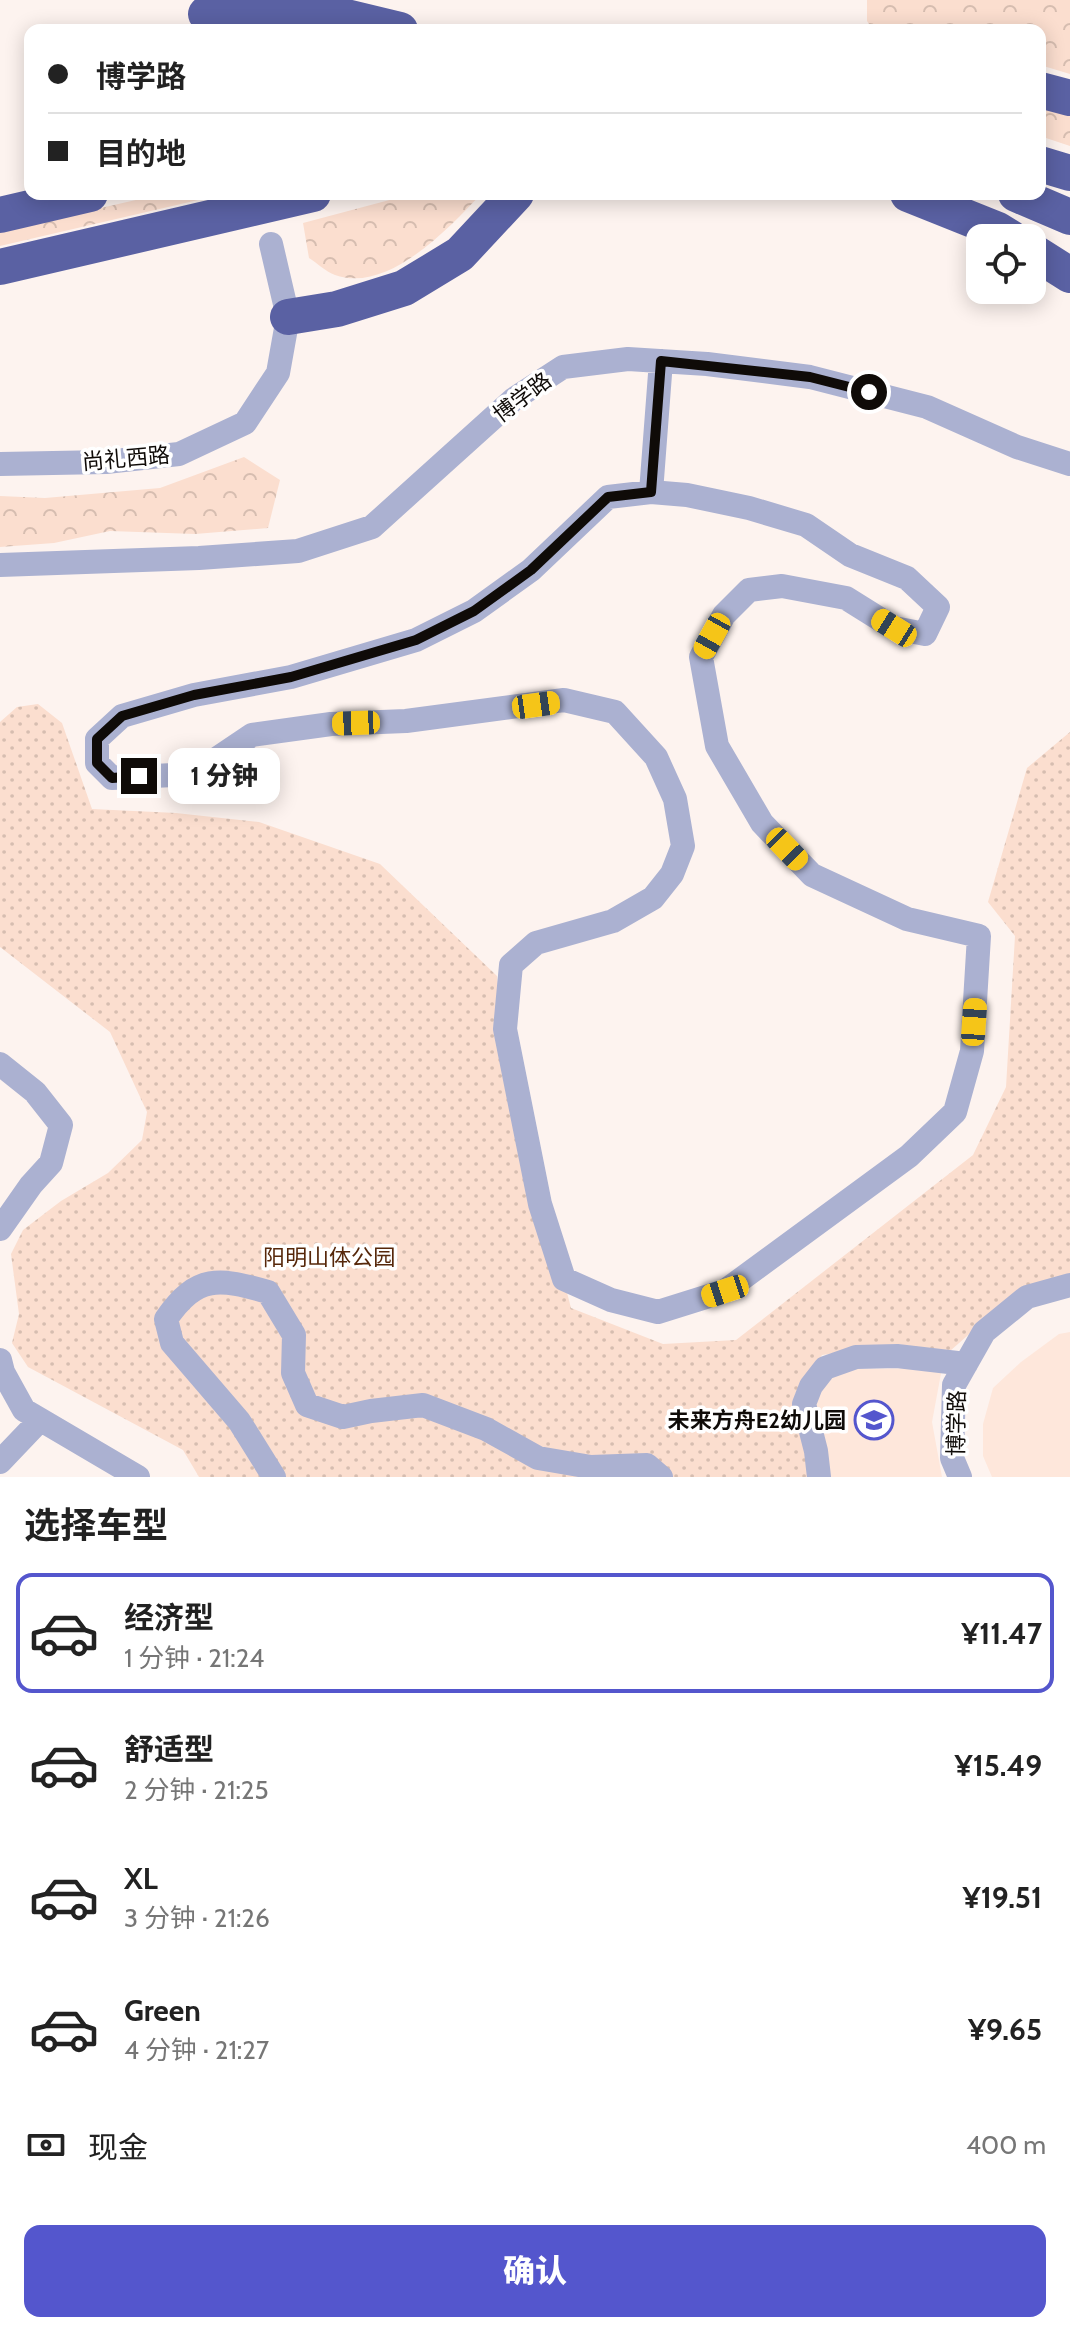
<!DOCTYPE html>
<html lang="zh">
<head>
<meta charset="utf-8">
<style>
	body { margin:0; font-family:Cabin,"Noto Sans SC",sans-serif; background:#f2f2f2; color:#222; height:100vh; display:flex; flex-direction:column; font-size:30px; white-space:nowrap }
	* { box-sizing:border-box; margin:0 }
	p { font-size:26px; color:#767676 }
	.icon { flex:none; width:44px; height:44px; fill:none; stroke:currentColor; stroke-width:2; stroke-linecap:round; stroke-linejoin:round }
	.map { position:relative; height:1477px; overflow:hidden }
	.panel { display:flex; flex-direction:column; background:#fff; flex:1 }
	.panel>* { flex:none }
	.banner { position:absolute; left:24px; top:24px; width:1022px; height:176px; border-radius:16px; box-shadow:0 4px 20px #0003; display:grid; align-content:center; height:176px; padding:0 24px; background:#fff }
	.buttons { position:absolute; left:966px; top:224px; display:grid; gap:16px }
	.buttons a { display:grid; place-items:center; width:80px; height:80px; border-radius:16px; background:#fff; box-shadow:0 4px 20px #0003; font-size:40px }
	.end { position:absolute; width:36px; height:36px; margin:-18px; border:10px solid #0f0b08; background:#fff; box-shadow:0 0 0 4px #fff }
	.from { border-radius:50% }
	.bubble { position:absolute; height:56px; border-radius:16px; background:#fff; box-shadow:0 4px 20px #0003; font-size:26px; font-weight:800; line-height:56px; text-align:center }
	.car { position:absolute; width:24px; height:48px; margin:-24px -12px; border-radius:10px; box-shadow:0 0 6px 2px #0007; background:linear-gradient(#f5c518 24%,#345 0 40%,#f5c518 0 76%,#345 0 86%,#f5c518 0) }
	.banner b { display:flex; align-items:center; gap:28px; height:76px; font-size:30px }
	.banner b+b { border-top:2px solid #e0e0e0 }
	.banner i { width:20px; height:20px; background:#222 }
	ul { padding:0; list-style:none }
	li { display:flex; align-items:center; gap:24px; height:120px; margin:0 16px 12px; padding:0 8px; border:4px solid transparent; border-radius:16px }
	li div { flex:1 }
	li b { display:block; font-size:30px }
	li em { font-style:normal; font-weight:800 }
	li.selected { border-color:#5456cd }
	li>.icon { width:72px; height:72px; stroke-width:1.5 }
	h2 { padding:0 24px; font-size:36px; line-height:96px }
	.pay { display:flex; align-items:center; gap:20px; height:88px; padding:0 24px; font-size:30px }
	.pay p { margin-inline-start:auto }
	.primary-button { display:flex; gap:16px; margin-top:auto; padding:16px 24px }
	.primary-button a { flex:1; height:92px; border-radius:16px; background:#5456cd; color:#fff; font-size:32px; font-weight:800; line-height:92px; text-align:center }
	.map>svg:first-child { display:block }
	.built { fill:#fee7db }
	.forest { fill:url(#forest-crowns) }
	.park { fill:url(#park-dots) }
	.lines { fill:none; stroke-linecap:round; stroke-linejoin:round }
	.minor { stroke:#abb1d1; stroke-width:24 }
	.highway { stroke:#5a61a3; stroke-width:36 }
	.route { stroke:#0f0b08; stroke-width:10 }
	.labels { text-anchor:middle; stroke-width:7; stroke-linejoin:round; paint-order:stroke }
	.street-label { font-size:22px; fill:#0f0b08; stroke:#fff }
	.park-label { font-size:22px; fill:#56270a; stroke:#fff }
	.poi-label { font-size:22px; font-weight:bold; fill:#0f0b08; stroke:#fff; text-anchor:end }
</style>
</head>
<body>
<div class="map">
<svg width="1070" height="1477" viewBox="0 0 1070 1477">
	<defs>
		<pattern id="forest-crowns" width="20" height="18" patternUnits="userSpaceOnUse" patternTransform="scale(2)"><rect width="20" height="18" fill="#fbdecf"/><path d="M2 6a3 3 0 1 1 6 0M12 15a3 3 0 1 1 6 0" fill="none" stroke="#d6bdb0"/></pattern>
		<pattern id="park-dots" width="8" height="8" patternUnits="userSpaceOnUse" patternTransform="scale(2)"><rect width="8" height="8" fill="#fbdecf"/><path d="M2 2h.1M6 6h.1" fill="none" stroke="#d6bdb0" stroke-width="1.8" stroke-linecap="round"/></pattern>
	</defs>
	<rect width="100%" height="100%" fill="#fdf3ef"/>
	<path class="built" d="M1070,1332V1477H992L983,1456V1424L993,1388L1021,1362L1059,1334Z
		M942,1368L932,1422L942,1477H827L825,1438L814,1417L817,1393L830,1378L852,1369Z"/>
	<path class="forest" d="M867,0H1070V74L1040,65V30H873L867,21Z
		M1040,107L1070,114V146L1040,136Z
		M162,194H224L0,246V231Z
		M412,194H481C449,228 388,294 335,275C326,272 317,263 309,258L303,223Z
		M244,457L280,480L268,528L195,534L110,531L54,543L0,547V496L45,498L160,488Z"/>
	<path class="park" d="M38,704L62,723L92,809L176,813L259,822L380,864L497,976L505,1053L571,1308L663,1344L736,1340L973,1155L1006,1087L1015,936L988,902L1027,768L1070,732V1274L1017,1292L950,1351L895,1344L822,1355L795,1394L809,1477H199L183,1450L28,1367L12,1343L19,1314L11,1254L23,1230L61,1201L108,1173L142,1140L147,1112L110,1032L0,947V722L17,707Z"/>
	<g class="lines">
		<path class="minor" d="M0,464L106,462L179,454L245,423L278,373L288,317L271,244
			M651,492L687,495L749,508L806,525L850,555L907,578L938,607L925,634L894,628L846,598L782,586L749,590L724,615L701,657L717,746L762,823L812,875L907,919L979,936L972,1051L955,1112L909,1156L725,1291L658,1312L611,1300L564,1279L540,1204L505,1029L511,965L536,943L613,921L653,898L672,874L683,846L675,799L656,757L615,712L564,700L406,721L331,724L252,735L194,774L112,778L97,763V739L122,716L194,695L291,677L416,640L474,611L531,570L608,497Z
			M651,492L661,361
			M0,565L199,558L298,551L372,527L514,399L563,367L628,359L707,364L810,377L927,407L1017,447L1070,464
			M0,1064L35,1092L61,1125L51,1163L31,1185L0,1229
			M0,1360L3,1372L24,1410L138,1477
			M0,1462L40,1420
			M274,1477L239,1421L172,1343L166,1319C197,1274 219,1278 268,1292L294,1335L293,1373L307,1405L343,1417L371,1411L423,1405L486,1429L538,1458L591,1467L647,1465L661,1477
			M819,1477L816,1451L804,1404L811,1386L825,1368L856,1357L897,1356L966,1364
			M960,1477L952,1458L954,1385L984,1332L1027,1297L1070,1285"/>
		<path class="highway" d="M206,14L313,9L400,30
			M1040,90L1070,98
			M1040,164L1070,173
			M908,194L998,230L1011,238
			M1016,194L1070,217
			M0,215L90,194
			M1032,251L1070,275
			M0,267L313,194
			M288,317L337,309L404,288L460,254L516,194"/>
	</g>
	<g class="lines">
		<path class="route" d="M139,776L112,778L97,763V739L122,716L194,695L291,677L416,640L474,611L531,570L608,497L651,492L661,361L810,377L869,392"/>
	</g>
	<defs>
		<symbol id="school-ring" viewBox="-11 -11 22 22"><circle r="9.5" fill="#fff" stroke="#5456cd" stroke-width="1.5"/><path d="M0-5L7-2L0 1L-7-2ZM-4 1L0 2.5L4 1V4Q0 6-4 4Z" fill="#5456cd"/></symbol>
	</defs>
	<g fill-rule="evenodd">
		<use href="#school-ring" x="852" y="1398" width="44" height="44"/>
	</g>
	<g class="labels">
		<g class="street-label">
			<text transform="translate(522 397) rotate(-37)" y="8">博学路</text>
			<text transform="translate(126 458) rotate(-5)" y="8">尚礼西路</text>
			<text transform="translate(956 1423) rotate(-89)" y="8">博学路</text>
		</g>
		<g class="park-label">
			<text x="329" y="1265">阳明山体公园</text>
		</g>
		<g class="poi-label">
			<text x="846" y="1428">未来方舟E2幼儿园</text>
		</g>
	</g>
</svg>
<div class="buttons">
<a><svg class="icon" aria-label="locate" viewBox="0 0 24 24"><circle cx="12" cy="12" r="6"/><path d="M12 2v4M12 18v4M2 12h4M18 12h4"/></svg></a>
</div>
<i class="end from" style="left:869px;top:392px"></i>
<i class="end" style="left:139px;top:776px"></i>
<div class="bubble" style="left:168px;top:748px;width:112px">1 分钟</div>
<i class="car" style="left:894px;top:628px;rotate:302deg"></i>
<i class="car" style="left:712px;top:636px;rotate:209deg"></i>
<i class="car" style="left:536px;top:705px;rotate:82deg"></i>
<i class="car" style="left:356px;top:723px;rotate:268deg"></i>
<i class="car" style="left:787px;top:849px;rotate:136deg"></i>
<i class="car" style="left:974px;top:1022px;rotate:4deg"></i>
<i class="car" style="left:725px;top:1291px;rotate:252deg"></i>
<div class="banner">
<b><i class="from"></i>博学路</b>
<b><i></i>目的地</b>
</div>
</div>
<section class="panel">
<h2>选择车型</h2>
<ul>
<li class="selected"><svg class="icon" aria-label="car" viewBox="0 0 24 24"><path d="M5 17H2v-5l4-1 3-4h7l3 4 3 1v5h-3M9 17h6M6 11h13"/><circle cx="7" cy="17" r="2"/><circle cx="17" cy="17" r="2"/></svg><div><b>经济型</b><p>1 分钟 · 21:24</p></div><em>¥11.47</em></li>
<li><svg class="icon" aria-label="car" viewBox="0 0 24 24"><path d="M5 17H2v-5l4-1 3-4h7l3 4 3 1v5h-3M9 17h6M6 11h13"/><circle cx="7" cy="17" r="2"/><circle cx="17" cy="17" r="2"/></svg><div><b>舒适型</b><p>2 分钟 · 21:25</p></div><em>¥15.49</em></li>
<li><svg class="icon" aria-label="car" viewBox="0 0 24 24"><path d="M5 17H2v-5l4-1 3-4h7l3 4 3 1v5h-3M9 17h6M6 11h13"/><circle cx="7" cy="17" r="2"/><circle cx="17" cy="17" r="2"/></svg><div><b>XL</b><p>3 分钟 · 21:26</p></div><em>¥19.51</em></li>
<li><svg class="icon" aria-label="car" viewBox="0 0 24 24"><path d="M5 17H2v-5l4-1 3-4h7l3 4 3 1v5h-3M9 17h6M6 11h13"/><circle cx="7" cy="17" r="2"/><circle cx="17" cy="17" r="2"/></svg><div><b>Green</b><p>4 分钟 · 21:27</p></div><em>¥9.65</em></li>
</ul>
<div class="pay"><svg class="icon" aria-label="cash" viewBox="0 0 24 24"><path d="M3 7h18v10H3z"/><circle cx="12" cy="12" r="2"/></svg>现金<p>400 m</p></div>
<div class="primary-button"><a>确认</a></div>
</section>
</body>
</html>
